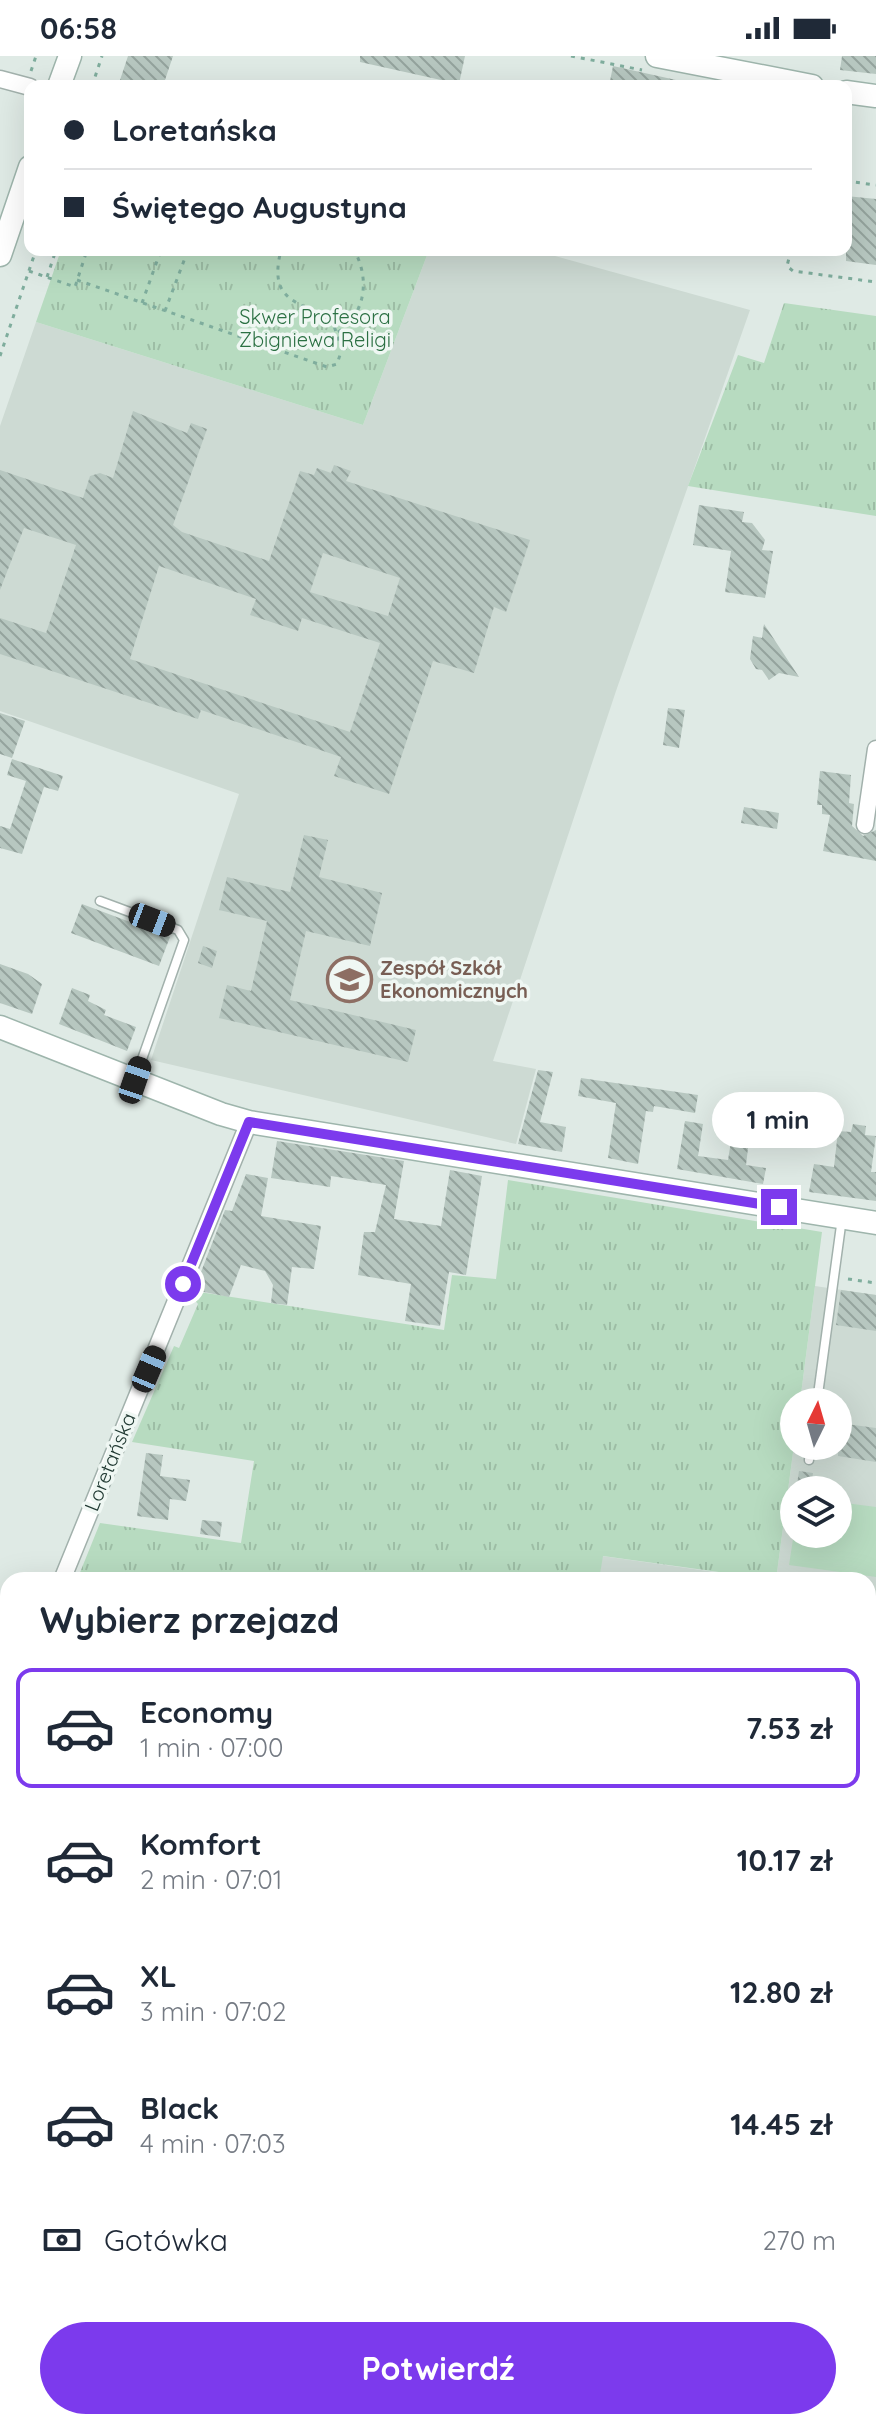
<!DOCTYPE html>
<html lang="pl">
<head>
<meta charset="utf-8">
<style>
	body { margin:0; font-family:Quicksand,sans-serif; background:#f6f6f7; color:#1f2937; height:100vh; display:flex; flex-direction:column; font-size:30px; white-space:nowrap }
	* { box-sizing:border-box; margin:0 }
	p { font-size:26px; color:#747a83 }
	.icon { flex:none; width:44px; height:44px; fill:none; stroke:currentColor; stroke-width:2; stroke-linecap:round; stroke-linejoin:round }
	.map { position:relative; flex:1; overflow:hidden }
	.sheet { position:absolute; left:0px; top:1516px; width:876px; height:858px; display:flex; flex-direction:column; background:#fff; border-radius:24px 24px 0 0; box-shadow:0 8px 32px #0002 }
	.sheet>* { flex:none }
	.hud { position:absolute; left:24px; top:24px; width:828px; height:176px; border-radius:16px; box-shadow:0 8px 32px #0002; display:grid; align-content:center; height:176px; padding:0 40px; background:#fff }
	.needle { width:52px; rotate:5deg }
	.controls { position:absolute; left:780px; top:1332px; display:grid; gap:16px }
	.controls a { display:grid; place-items:center; width:72px; height:72px; border-radius:50%; background:#fff; box-shadow:0 8px 32px #0002; font-size:40px }
	.end { position:absolute; width:36px; height:36px; margin:-18px; border:10px solid #7c3aed; background:#fff; box-shadow:0 0 0 4px #fff }
	.from { border-radius:50% }
	.bubble { position:absolute; height:56px; border-radius:28px; background:#fff; box-shadow:0 8px 32px #0002; font-size:26px; font-weight:700; line-height:56px; text-align:center }
	.car { position:absolute; width:24px; height:48px; margin:-24px -12px; border-radius:10px; box-shadow:0 0 6px 2px #0007; background:linear-gradient(#222 24%,#8ab4d8 0 40%,#222 0 76%,#8ab4d8 0 86%,#222 0) }
	.hud b { display:flex; align-items:center; gap:28px; height:76px; font-size:30px }
	.hud b+b { border-top:2px solid #e0e1e3 }
	.hud i { width:20px; height:20px; background:#1f2937 }
	ul { padding:0; list-style:none }
	li { display:flex; align-items:center; gap:24px; height:120px; margin:0 16px 12px; padding:0 24px; border:4px solid transparent; border-radius:16px }
	li div { flex:1 }
	li b { display:block; font-size:30px }
	li em { font-style:normal; font-weight:700 }
	li.selected { border-color:#7c3aed }
	li>.icon { width:72px; height:72px; stroke-width:1.5 }
	h2 { padding:0 40px; font-size:36px; line-height:96px }
	.pay { display:flex; align-items:center; gap:20px; height:88px; padding:0 40px; font-size:30px }
	.pay p { margin-inline-start:auto }
	.primary-button { display:flex; gap:16px; margin-top:auto; padding:16px 40px }
	.primary-button a { flex:1; height:92px; border-radius:48px; background:#7c3aed; color:#fff; font-size:32px; font-weight:700; line-height:92px; text-align:center }
	.status { display:flex; justify-content:space-between; align-items:center; height:56px; padding:0 40px; background:#fff; direction:ltr }
	.status svg { height:22px; fill:currentColor }
	.map>svg:first-child { display:block }
	.built { fill:#cddad3; fill-rule:evenodd }
	.grass { fill:url(#grass-tufts) }
	.garden { fill:#b7dbc0 }
	.building { fill:url(#building-back-hatch); fill-rule:evenodd }
	.lines { fill:none; stroke-linecap:round; stroke-linejoin:round }
	.lane-casing { stroke:#a2b1ac; stroke-width:11 }
	.street-casing { stroke:#a2b1ac; stroke-width:19 }
	.secondary-casing { stroke:#9eb5ac; stroke-width:25 }
	.path { stroke:#7fad9d; stroke-width:3; stroke-dasharray:4 6; stroke-linecap:butt }
	.lane { stroke:#fff; stroke-width:8 }
	.street { stroke:#fff; stroke-width:16 }
	.secondary { stroke:#fff; stroke-width:22 }
	.route { stroke:#7c3aed; stroke-width:10 }
	.labels { text-anchor:middle; stroke-width:7; stroke-linejoin:round; paint-order:stroke }
	.park-label { font-size:20px; fill:#2b7043; stroke:#eff7f3 }
	.education-label { font-size:20px; font-weight:bold; fill:#785e54; stroke:#eff7f3; text-anchor:start }
	.street-label { font-size:20px; fill:#203932; stroke:#eff7f3 }
</style>
</head>
<body>
<div class="status"><b>06:58</b><svg viewBox="0 0 49 12"><path d="M0 12V9h3v3zM5 12V6h3v6zM10 12V3h3v9zM15 12V0h3v12zM26 1h20v11H26zM47 4h2v5h-2z"/></svg></div>
<div class="map">
<svg width="876" height="2373" viewBox="0 0 876 2373">
	<defs>
		<pattern id="grass-tufts" width="24" height="20" patternUnits="userSpaceOnUse" patternTransform="scale(2)"><rect width="24" height="20" fill="#b7dbc0"/><path d="M3 7l-1-3M5 7V3M7 7l1-3M15 17l-1-3M17 17v-4M19 17l1-3" fill="none" stroke="#9dbda5"/></pattern>
		<pattern id="building-back-hatch" width="6" height="6" patternUnits="userSpaceOnUse" patternTransform="scale(2)"><rect width="6" height="6" fill="#b7c7c0"/><path d="M-1 5l2 2M0 0l6 6M5-1l2 2" fill="none" stroke="#94a39d"/></pattern>
	</defs>
	<rect width="100%" height="100%" fill="#dfeae5"/>
	<path class="built" d="M429,194L537,195L750,254L616,635L493,1005L536,1013L516,1088L151,1004L239,738L0,655V370L36,266L363,369Z
		M815,1230L876,1239V1932L868,1931V1524H776L794,1389L838,1390V1346H800ZM794,1434H838V1478H794Z
		M602,1500L771,1524H599Z"/>
	<path class="grass" d="M61,194H429L363,369L36,266Z
		M784,247L876,260V460L688,430L738,299L764,307Z
		M508,1124L822,1176L800,1346H794V1389L776,1524L603,1500L599,1524H77L100,1467L241,1487L254,1405L132,1386L174,1290L179,1292L198,1248L191,1240L193,1235L444,1274L452,1219L496,1223Z
		M868,1931L876,1932V2092L868,2091Z
		M126,2366H157L203,2373H126Z"/>
	<path class="garden" d="M838,1446L876,1451V1521L789,1509L794,1477L838,1478Z
		M0,2017H8V2228L0,2229Z
		M876,2149V2373H203L157,2366H868V2150Z"/>
	<path class="building" d="M128,0H173L163,30H118Z
		M360,0H465L459,28L360,6Z
		M842,0H876V18L840,14Z
		M613,10L676,24L675,30H609Z
		M846,140L876,143V209L846,205Z
		M133,355L187,377L191,367L207,373L173,469L182,476L269,505L300,415L314,419L317,412L331,417L334,409L351,415L346,425L530,484L506,556L494,551L474,617L433,605L389,738L334,720L341,701L201,654L198,663L0,598V562L46,577L76,489L24,472L0,534V414L83,442L90,420L100,417L113,422ZM323,497L400,522L388,560L310,536ZM159,510L256,543L250,559L298,575L302,562L380,587L350,676L130,603Z
		M699,449L744,456L742,466L752,467L765,484L762,494L773,495L765,542L725,536L731,495L693,489Z
		M764,568L799,621L779,617L769,624L762,614L756,613L750,603L753,580L762,582Z
		M668,652L685,654L679,692L663,689Z
		M0,657L25,665L12,702L0,698Z
		M12,703L63,720L58,735L44,731L22,798L0,792V770L10,773L26,725L7,719Z
		M820,715L851,719L849,747L854,748L852,770L863,780L876,774V805L823,795L830,759L822,758V749H817Z
		M744,751L779,757L777,773L741,767Z
		M304,779L328,784L319,821L382,837L370,890L306,875L290,944L416,974L408,1006L219,962L227,929L251,935L267,865L219,854L227,821L290,836Z
		M82,848L170,881L159,910L71,877Z
		M203,890L217,895L212,912L198,907Z
		M0,908L28,918L42,928L32,958L0,947Z
		M72,932L90,939L88,945L106,954L104,959L136,971L127,995L59,968Z
		M538,1014L553,1016L540,1066L566,1071L562,1096L518,1088Z
		M581,1022L698,1039L695,1057L654,1050L653,1056L646,1055L638,1108L608,1102L616,1047L578,1040Z
		M737,1048L753,1050L746,1109L766,1112L763,1128L677,1113L685,1065L703,1068L698,1100L728,1104Z
		M853,1068L866,1070L865,1079L876,1080L871,1116H876V1145L809,1136L814,1108L834,1111L838,1075L851,1076Z
		M277,1085L404,1105L394,1163L441,1170L450,1114L482,1120L466,1219L449,1216L440,1270L405,1265L411,1228L358,1219L364,1176H375L386,1129L331,1120L330,1131L271,1122Z
		M246,1118L268,1122L261,1160L321,1170L314,1213L292,1211L287,1249L271,1247L273,1229L265,1215L241,1209L229,1241L194,1234L225,1154L232,1155Z
		M841,1234L876,1239V1275L836,1269Z
		M839,1367L876,1372V1406L838,1400Z
		M146,1397L163,1399L160,1420L190,1424L186,1445L170,1443L168,1464L137,1460Z
		M799,1415L813,1417L811,1431L797,1428Z
		M202,1464L222,1466L220,1481L200,1478Z"/>
	<g class="lines">
		<defs>
			<path id="lane" d="M100,845L178,874L184,884L135,1023
				M817,1346L842,1162
				M809,1404L810,1390
				M0,1687L8,1685
				M0,1798L8,1796
				M114,2366L116,2373"/>
			<path id="street" d="M0,23L30,31
				M865,769L876,693
				M62,1524L249,1066
				M868,2129L876,2130"/>
			<path id="secondary" d="M657,0L812,30
				M59,30L70,0
				M846,36L876,40
				M0,199L30,111
				M0,971L221,1058L249,1066L876,1167"/>
		</defs>
		<use href="#lane" class="lane-casing"/>
		<use href="#street" class="street-casing"/>
		<use href="#secondary" class="secondary-casing"/>
		<path class="path" d="M571,0L642,14
			M31,15L36,0
			M92,30L102,0
			M846,125L876,129
			M791,194L787,210L793,215L876,226
			M29,215L75,231L87,194
			M47,221L56,194
			M77,224L327,311L337,308L342,293L334,270C302,242 267,250 281,194
			M142,247L161,194
			M165,255L188,194
			M338,276C366,258 370,222 354,194
			M0,300L36,194
			M848,1223L876,1227
			M868,2211H876
			M0,2246L8,2245
			M0,2362L8,2363
			M22,2366L64,2373
			M768,2373V2366
			M858,2373V2366"/>
		<use href="#lane" class="lane"/>
		<use href="#street" class="street"/>
		<use href="#secondary" class="secondary"/>
	</g>
	<g class="lines">
		<path class="route" d="M183,1228L249,1066L779,1151"/>
	</g>
	<defs>
		<symbol id="school-ring" viewBox="-11 -11 22 22"><circle r="9.5" fill="#eff7f3" stroke="#8d6e63" stroke-width="1.5"/><path d="M0-5L7-2L0 1L-7-2ZM-4 1L0 2.5L4 1V4Q0 6-4 4Z" fill="#8d6e63"/></symbol>
	</defs>
	<g fill-rule="evenodd">
		<use href="#school-ring" x="324" y="898" width="51" height="51"/>
	</g>
	<g class="labels">
		<g class="park-label">
			<text x="315" y="268">Skwer Profesora<tspan x="315" dy="23">Zbigniewa Religi</tspan></text>
		</g>
		<g class="education-label">
			<text x="380" y="919">Zespół Szkół<tspan x="380" dy="23">Ekonomicznych</tspan></text>
		</g>
		<g class="street-label">
			<text transform="translate(110 1406) rotate(-68)" y="7">Loretańska</text>
		</g>
	</g>
</svg>
<div class="controls">
<a><svg class="needle" viewBox="-14 -14 28 28"><path d="M0-13l5 13h-10z" fill="#e53935"/><path d="M0 13l5-13h-10z" fill="#747a83"/></svg></a>
<a><svg class="icon" aria-label="layers" viewBox="0 0 24 24"><path d="M12 4l9 5-9 5-9-5zM3 14l9 5 9-5"/></svg></a>
</div>
<i class="end from" style="left:183px;top:1228px"></i>
<i class="end" style="left:779px;top:1151px"></i>
<div class="bubble" style="left:712px;top:1036px;width:132px">1 min</div>
<i class="car" style="left:152px;top:864px;rotate:111deg"></i>
<i class="car" style="left:135px;top:1024px;rotate:19deg"></i>
<i class="car" style="left:149px;top:1313px;rotate:23deg"></i>
<div class="hud">
<b><i class="from"></i>Loretańska</b>
<b><i></i>Świętego Augustyna</b>
</div>
<section class="sheet">
<h2>Wybierz przejazd</h2>
<ul>
<li class="selected"><svg class="icon" aria-label="car" viewBox="0 0 24 24"><path d="M5 17H2v-5l4-1 3-4h7l3 4 3 1v5h-3M9 17h6M6 11h13"/><circle cx="7" cy="17" r="2"/><circle cx="17" cy="17" r="2"/></svg><div><b>Economy</b><p>1 min · 07:00</p></div><em>7.53 zł</em></li>
<li><svg class="icon" aria-label="car" viewBox="0 0 24 24"><path d="M5 17H2v-5l4-1 3-4h7l3 4 3 1v5h-3M9 17h6M6 11h13"/><circle cx="7" cy="17" r="2"/><circle cx="17" cy="17" r="2"/></svg><div><b>Komfort</b><p>2 min · 07:01</p></div><em>10.17 zł</em></li>
<li><svg class="icon" aria-label="car" viewBox="0 0 24 24"><path d="M5 17H2v-5l4-1 3-4h7l3 4 3 1v5h-3M9 17h6M6 11h13"/><circle cx="7" cy="17" r="2"/><circle cx="17" cy="17" r="2"/></svg><div><b>XL</b><p>3 min · 07:02</p></div><em>12.80 zł</em></li>
<li><svg class="icon" aria-label="car" viewBox="0 0 24 24"><path d="M5 17H2v-5l4-1 3-4h7l3 4 3 1v5h-3M9 17h6M6 11h13"/><circle cx="7" cy="17" r="2"/><circle cx="17" cy="17" r="2"/></svg><div><b>Black</b><p>4 min · 07:03</p></div><em>14.45 zł</em></li>
</ul>
<div class="pay"><svg class="icon" aria-label="cash" viewBox="0 0 24 24"><path d="M3 7h18v10H3z"/><circle cx="12" cy="12" r="2"/></svg>Gotówka<p>270 m</p></div>
<div class="primary-button"><a>Potwierdź</a></div>
</section>
</div>
</body>
</html>
